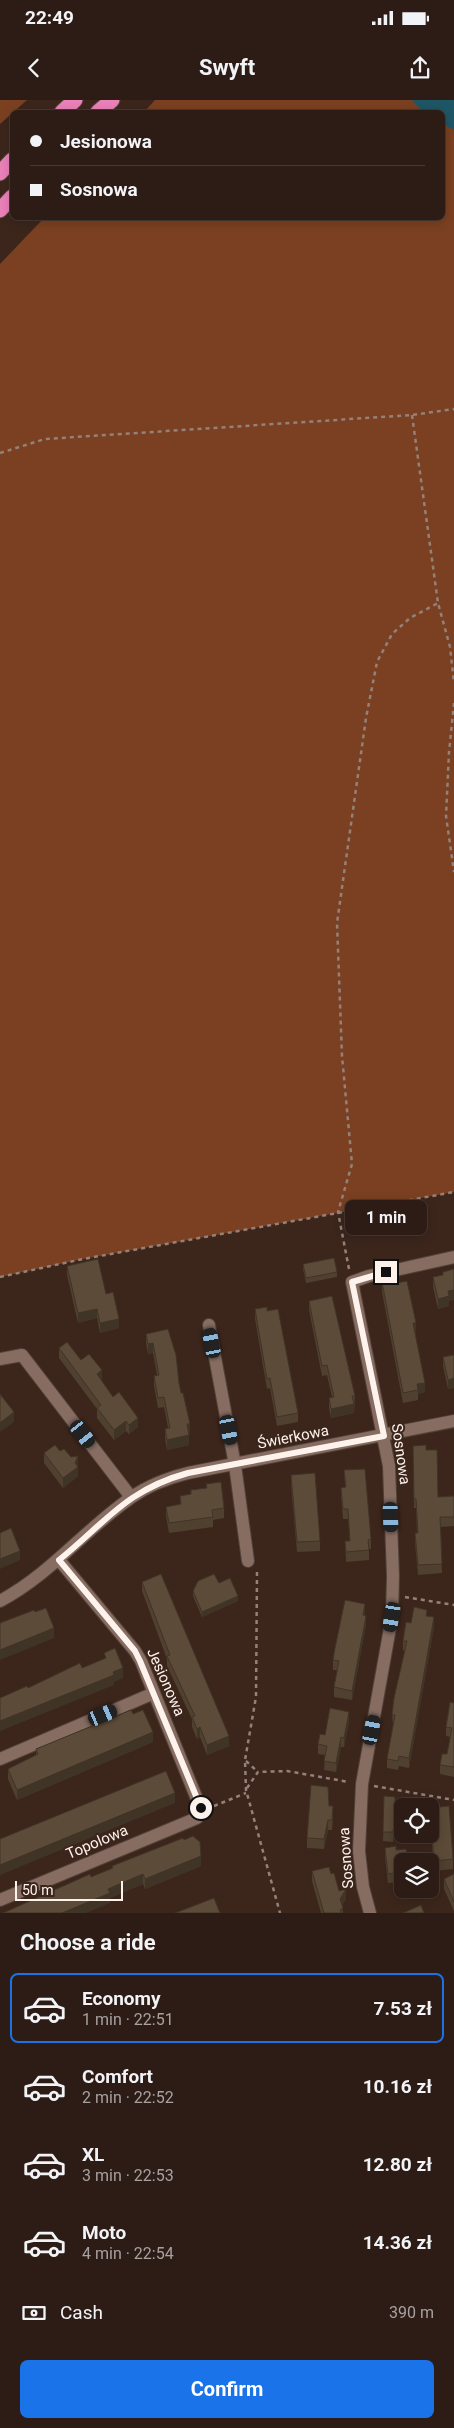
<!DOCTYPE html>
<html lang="en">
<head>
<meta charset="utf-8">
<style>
	body { margin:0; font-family:Roboto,sans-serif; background:#392922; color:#f1f3f6; height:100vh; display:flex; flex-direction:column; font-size:19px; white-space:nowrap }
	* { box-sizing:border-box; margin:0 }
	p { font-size:16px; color:#a7a1a0 }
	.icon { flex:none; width:28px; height:28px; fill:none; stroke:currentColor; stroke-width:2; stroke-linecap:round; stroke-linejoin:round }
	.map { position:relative; height:1813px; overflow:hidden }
	.side { display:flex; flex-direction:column; background:#2d1c15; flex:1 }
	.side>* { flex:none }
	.banner { position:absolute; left:10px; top:10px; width:435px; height:110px; border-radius:8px; box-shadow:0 2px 12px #0003,0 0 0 1px #483a34; display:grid; align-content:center; height:110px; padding:0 20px; background:#2d1c15 }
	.buttons { position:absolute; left:394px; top:1698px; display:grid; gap:10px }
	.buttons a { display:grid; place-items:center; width:45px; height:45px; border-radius:8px; background:#2d1c15; box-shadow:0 2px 12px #0003,0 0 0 1px #483a34; font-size:25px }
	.scale { position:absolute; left:15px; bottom:12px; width:108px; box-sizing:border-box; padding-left:5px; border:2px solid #fef2ed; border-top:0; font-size:14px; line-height:18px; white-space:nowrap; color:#fef2ed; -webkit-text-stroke:4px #3c261c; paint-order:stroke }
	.end { position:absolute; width:22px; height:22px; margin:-11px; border:6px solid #fef2ed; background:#111; box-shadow:0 0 0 2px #111 }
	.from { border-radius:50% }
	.bubble { position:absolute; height:35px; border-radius:8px; background:#2d1c15; box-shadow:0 2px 12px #0003,0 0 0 1px #483a34; font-size:16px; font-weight:700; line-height:35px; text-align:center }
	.car { position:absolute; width:15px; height:30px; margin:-15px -8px; border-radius:6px; box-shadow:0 0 4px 1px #0007; background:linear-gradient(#222 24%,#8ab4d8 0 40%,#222 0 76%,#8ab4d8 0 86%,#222 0) }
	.banner b { display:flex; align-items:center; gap:18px; height:48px; font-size:19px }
	.banner b+b { border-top:1px solid #483a34 }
	.banner i { width:12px; height:12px; background:#f1f3f6 }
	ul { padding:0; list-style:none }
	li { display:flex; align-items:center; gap:15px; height:70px; margin:0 10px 8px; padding:0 10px; border:2px solid transparent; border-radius:8px }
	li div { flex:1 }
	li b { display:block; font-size:19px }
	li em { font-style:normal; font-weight:700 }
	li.active { border-color:#1a73e8 }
	li>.icon { width:45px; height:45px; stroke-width:1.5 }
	h2 { padding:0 20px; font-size:22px; line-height:60px }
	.pay { display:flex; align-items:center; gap:12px; height:55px; padding:0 20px; font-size:19px }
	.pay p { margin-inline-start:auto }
	.cta { display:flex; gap:10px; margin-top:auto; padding:10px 20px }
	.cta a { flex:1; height:58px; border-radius:8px; background:#1a73e8; color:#fff; font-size:20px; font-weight:700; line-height:58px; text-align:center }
	.status { display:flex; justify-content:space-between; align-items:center; height:35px; padding:0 25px; background:#2d1c15; direction:ltr }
	.status svg { height:14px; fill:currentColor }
	header { display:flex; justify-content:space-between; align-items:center; height:65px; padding:0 20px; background:#2d1c15; font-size:22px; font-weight:700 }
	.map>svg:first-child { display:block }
	.green { fill:#7b4021 }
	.water { fill:#1f5665 }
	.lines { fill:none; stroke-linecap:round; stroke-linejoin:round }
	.minor-casing { stroke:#524139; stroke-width:14 }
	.motorway-casing { stroke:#524139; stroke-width:17 }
	.path { stroke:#93817a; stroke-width:2.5; stroke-dasharray:4 4; stroke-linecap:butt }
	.minor { stroke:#866c61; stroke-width:12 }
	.motorway { stroke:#eb82ba; stroke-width:15 }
	.wall { fill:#4f4030 }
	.shaded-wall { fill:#403427 }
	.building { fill:#5c4b38; stroke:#403427 }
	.route { stroke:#fef2ed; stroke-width:6 }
	.labels { text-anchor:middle; stroke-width:4; stroke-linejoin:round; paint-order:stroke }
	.street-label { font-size:15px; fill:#fef2ed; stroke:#3c261c }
</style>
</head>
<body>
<div class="status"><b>22:49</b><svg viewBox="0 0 49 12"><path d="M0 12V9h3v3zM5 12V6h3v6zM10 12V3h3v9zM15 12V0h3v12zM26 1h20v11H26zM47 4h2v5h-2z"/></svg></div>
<header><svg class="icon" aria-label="back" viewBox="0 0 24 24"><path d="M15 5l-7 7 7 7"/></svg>Swyft<svg class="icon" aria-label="share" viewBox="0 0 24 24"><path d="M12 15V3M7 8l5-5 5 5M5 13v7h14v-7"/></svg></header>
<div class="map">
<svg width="454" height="1813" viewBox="0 0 454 1813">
	<rect width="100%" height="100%" fill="#3c261c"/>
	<path class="green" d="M0,0H27L0,24Z
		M155,0H454V1092L83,1159L0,1177V164L44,118H442V12H144Z"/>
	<path class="water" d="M412,0H454V30L443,24L442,12H423Z"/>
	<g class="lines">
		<defs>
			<path id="minor" d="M209,1225L235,1365L248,1461
				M0,1259L22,1255L131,1397
				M0,1501C51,1474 85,1429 132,1397C149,1385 168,1378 188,1373L454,1321
				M0,1659L154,1593
				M0,1800L197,1718L201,1709L141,1561L135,1551L59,1460
				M370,1813L363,1787L359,1751L362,1684L392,1517L393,1476L389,1366L352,1182L369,1176L454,1157"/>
			<path id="motorway" d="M62,12L75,0
				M98,12L112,0
				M0,73L12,60
				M0,110L12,97"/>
		</defs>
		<use href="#minor" class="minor-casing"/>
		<use href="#motorway" class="motorway-casing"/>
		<path class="path" d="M412,315L438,503L450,547L454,583
			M0,353L45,339L412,315L454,309
			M454,603L449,652L446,716L454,772
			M349,1169L338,1112L352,1064L342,956L337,823L366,618L377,562L392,534L410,518L438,503
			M0,1177L83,1159L454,1092
			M257,1472L256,1597L245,1660L246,1690L280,1813
			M405,1497L454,1505
			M246,1661L258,1672
			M374,1686L454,1700
			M247,1688L258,1672L287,1671L349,1682
			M214,1706L246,1693"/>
		<use href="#minor" class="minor"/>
		<use href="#motorway" class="motorway"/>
	</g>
	<path class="wall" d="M303,1164L337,1172V1177L306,1183L303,1169Z
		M67,1166L106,1194L119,1228L100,1233L97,1218L78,1223L67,1175Z
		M443,1172L449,1201V1206L438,1209L433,1187V1177L443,1175Z
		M382,1182L396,1183L416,1233H414L425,1292L418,1294V1300L403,1303L382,1192Z
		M309,1201L355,1296L354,1313L331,1318L329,1308V1298L332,1297L327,1275L322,1276L309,1210Z
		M255,1209L267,1211L298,1313V1322L277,1326L270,1288L267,1289L255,1219Z
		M146,1234L179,1283L190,1334H189V1345L167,1350L165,1339V1329L168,1328L164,1307L158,1308L154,1286V1276L157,1275L153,1253L148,1254L146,1243Z
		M59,1248L102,1280L101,1281L113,1297L138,1327L129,1334L126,1331L114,1340L97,1318V1309L59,1258Z
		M454,1255V1288L448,1289L443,1266V1257Z
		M413,1346L426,1350L438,1397L454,1396V1426L441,1427L442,1473L418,1475L415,1443V1433H417L416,1408H414Z
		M60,1351L78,1366V1376L63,1388L44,1363V1353Z
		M344,1370L371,1439V1449H369V1460L346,1462L345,1441H350L348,1419H343L341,1397V1388L345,1387Z
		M291,1375L320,1441V1451L297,1452L291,1385Z
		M206,1384L224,1408V1418L213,1420V1427L169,1433L166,1416V1407L180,1405V1396L191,1394V1390L206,1388Z
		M142,1482L229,1646L207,1655L200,1637L197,1639L192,1627V1619L167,1566V1559L142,1491Z
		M219,1483L238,1501L202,1517L193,1496V1491Z
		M365,1513L366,1525L352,1600L334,1597V1587L337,1570H333V1560Z
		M427,1516L434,1527L409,1668L399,1666L398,1670L387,1668V1659L393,1625L392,1615L405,1551L403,1550V1541Z
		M454,1603V1677L440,1674V1665L447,1654L450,1637L446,1636V1627Z
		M133,1614L153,1642L17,1700L8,1679V1669L36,1655V1649Z
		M349,1621L344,1647H341L336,1672L324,1670L325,1655L318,1654V1644L325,1635Z
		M384,1696L402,1706V1733H394L393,1742L383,1741Z
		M329,1706L333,1716L332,1730H328L324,1749L307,1748V1738Z
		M430,1708L453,1759V1769L434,1771L430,1723Z
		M385,1748L396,1750L402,1761V1782L388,1783L385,1758Z
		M112,1766H201L145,1789L143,1784L110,1798V1803L91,1777L112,1768Z
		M312,1771L331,1774L339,1791L346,1799L342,1805L343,1813H321L312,1781Z
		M454,1774V1811L444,1789V1779Z"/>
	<path class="shaded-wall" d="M454,1190V1200L449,1201V1206L438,1209V1199L448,1191Z
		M97,1209V1218L78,1223V1213Z
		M119,1219V1228L100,1233V1223Z
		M413,1223H416V1233H413Z
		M153,1243V1253L148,1254V1244Z
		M102,1270V1280L97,1284V1274Z
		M454,1278V1288L448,1289V1280Z
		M425,1283V1292L418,1294L417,1284Z
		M354,1304V1313L331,1318V1309Z
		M14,1312V1322L0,1332V1323Z
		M138,1318V1327L129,1334V1325Z
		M126,1321V1331L114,1340V1330Z
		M187,1324H190V1334H187Z
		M189,1335V1345L167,1350V1340Z
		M78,1356V1376L63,1388V1378L75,1363Z
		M20,1451V1460L0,1469V1459Z
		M238,1496V1501L202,1517V1512Z
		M365,1504V1513L363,1525V1515Z
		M366,1516V1525L352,1600V1591Z
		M434,1517V1527L409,1668V1658Z
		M54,1528V1538L0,1560V1550Z
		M123,1568V1578L114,1582V1585L0,1631V1621Z
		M349,1612V1621L344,1647V1638Z
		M200,1627V1637L197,1639V1629Z
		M153,1632V1642L17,1700V1690Z
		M229,1636V1646L207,1655V1645Z
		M341,1637V1647L336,1672V1663Z
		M175,1693V1703L0,1775V1765Z
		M328,1720V1730L324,1749V1739Z
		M201,1756V1766L145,1789V1779Z
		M143,1774V1784L110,1798V1803L86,1813H62L108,1789Z
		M346,1789V1799L340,1809V1799Z"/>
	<path class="building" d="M334,1158L337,1172L306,1178L303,1164Z
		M98,1159L106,1194L113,1192L119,1219L100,1223L97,1209L78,1213L67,1166Z
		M454,1169V1190L448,1191L449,1196L438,1199L433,1177L443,1175V1172Z
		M395,1179L396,1183L407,1181L416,1223H413L425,1283L417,1284L418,1290L403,1293L382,1182Z
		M332,1196L355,1296H352L354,1304L331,1309L329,1298L334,1297L327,1265L322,1266L309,1201Z
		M267,1207V1211L278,1209L298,1313L277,1317L270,1278L267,1279L255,1209Z
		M168,1229L176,1255L179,1283L181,1293H183L190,1324H187L189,1335L167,1340L165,1329L170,1328L164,1297L158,1298L154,1276L159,1275L153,1243L148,1244L146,1234Z
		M67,1242L81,1260L89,1254L102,1270L97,1274L113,1297L119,1292L138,1318L129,1325L126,1321L114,1330L97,1308L101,1305L59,1248Z
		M454,1255V1278L448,1280L443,1257Z
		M0,1294L14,1312L0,1323Z
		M55,1345L60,1351L64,1349L71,1357L78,1356L75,1363L78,1367L63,1378L44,1353Z
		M426,1345V1350H437L438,1397L454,1396V1417H440L442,1464L418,1465L415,1433H418L416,1399H414L413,1346Z
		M365,1369L371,1439L368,1440L369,1450L346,1452L345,1441H350L348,1409H343L341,1388L346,1387L344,1370Z
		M315,1373L320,1441L297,1442L291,1375Z
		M221,1382L224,1408L212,1410L213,1417L169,1423L166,1407L181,1404L180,1396L191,1394V1390L207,1388L206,1384Z
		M11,1428L20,1451L0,1459V1433Z
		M161,1474L229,1636L207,1645L200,1627L197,1629L192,1617L195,1616L167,1556L170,1555L142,1482Z
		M214,1474L219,1483L230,1478L238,1496L202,1512L193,1491L198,1481Z
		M345,1500L365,1504L363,1515L366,1516L352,1591L334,1587L339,1561L333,1560L335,1548Z
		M414,1507L427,1510L426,1516L434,1517L409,1658L399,1656L398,1661L387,1659L395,1615H392L394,1598L407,1541H403L406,1522L411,1523Z
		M46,1508L54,1528L0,1550V1523L34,1510L35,1512Z
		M115,1548L123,1568L113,1572L114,1575L0,1621V1598L27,1586L28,1588L80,1563L82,1568L106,1558L104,1553Z
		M450,1602L454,1603V1667L440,1665L442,1654H447L452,1628L446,1627Z
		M330,1608L349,1612L344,1638L341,1637L336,1663L324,1661L327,1646L318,1644L320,1634L325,1635Z
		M131,1610L133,1614L143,1610L153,1632L17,1690L8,1669L38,1654L36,1649Z
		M166,1671L175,1693L0,1765V1739Z
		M311,1685L328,1687L329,1706H333L332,1720H328L324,1739L307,1738Z
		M384,1696L395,1697V1702H405V1706H402V1723H394L393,1732H383Z
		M449,1706L453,1759L434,1761L430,1708Z
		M193,1736L200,1742L201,1756L145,1779L143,1774L108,1789L110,1793L62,1813H3L90,1774L91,1777L113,1768L112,1766L183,1738L184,1740Z
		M396,1746V1750L406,1749L408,1761H402V1772L388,1774L385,1748Z
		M329,1767L331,1774L334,1773L339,1791L346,1789L340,1799L343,1808L340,1810L341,1813H324L312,1771Z
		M454,1774V1802L444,1779Z
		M214,1798L220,1813H175Z
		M421,1805L424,1813H403Z"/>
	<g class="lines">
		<path class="route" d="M201,1708L140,1561L135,1551L59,1460C106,1422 126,1390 188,1373L384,1336L352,1182L386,1172"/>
	</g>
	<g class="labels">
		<g class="street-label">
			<text transform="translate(293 1337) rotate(-11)" y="5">Świerkowa</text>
			<text transform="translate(401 1354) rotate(82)" y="5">Sosnowa</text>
			<text transform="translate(166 1582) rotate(66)" y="5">Jesionowa</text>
			<text transform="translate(97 1742) rotate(-23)" y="5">Topolowa</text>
			<text transform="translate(346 1758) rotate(-94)" y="5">Sosnowa</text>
		</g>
	</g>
</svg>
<div class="buttons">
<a><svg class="icon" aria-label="locate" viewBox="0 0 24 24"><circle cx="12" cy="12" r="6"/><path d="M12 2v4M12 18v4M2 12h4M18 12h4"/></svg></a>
<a><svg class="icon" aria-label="layers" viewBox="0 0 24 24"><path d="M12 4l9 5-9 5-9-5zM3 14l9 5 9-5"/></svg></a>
</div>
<div class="scale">50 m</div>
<i class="end from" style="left:201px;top:1708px"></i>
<i class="end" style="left:386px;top:1172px"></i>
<div class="bubble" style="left:345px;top:1100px;width:82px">1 min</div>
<i class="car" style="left:212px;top:1243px;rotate:349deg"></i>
<i class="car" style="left:229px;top:1330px;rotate:169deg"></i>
<i class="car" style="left:83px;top:1334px;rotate:142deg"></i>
<i class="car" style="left:391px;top:1417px;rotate:178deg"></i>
<i class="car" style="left:392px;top:1517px;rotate:189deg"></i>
<i class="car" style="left:103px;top:1615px;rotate:67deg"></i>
<i class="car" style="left:372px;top:1630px;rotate:11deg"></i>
<div class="banner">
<b><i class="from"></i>Jesionowa</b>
<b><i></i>Sosnowa</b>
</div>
</div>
<section class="side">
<h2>Choose a ride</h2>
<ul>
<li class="active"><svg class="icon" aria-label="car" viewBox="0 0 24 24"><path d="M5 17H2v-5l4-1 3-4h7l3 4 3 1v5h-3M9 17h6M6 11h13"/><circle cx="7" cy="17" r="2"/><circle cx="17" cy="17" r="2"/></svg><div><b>Economy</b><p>1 min · 22:51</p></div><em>7.53 zł</em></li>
<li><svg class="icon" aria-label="car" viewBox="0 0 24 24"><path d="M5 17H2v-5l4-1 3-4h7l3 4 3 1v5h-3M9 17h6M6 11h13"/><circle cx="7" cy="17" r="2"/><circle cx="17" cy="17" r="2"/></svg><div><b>Comfort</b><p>2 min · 22:52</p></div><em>10.16 zł</em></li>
<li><svg class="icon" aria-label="car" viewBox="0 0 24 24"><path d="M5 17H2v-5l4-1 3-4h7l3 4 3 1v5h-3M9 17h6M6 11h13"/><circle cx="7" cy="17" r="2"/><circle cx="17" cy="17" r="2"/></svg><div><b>XL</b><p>3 min · 22:53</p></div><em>12.80 zł</em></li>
<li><svg class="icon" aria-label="car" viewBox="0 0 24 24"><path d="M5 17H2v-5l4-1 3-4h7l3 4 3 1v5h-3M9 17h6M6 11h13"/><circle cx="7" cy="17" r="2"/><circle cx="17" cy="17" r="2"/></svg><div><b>Moto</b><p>4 min · 22:54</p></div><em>14.36 zł</em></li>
</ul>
<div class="pay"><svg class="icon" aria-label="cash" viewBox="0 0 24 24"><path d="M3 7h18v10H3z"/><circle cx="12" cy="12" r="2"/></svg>Cash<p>390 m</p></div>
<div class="cta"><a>Confirm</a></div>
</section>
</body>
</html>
